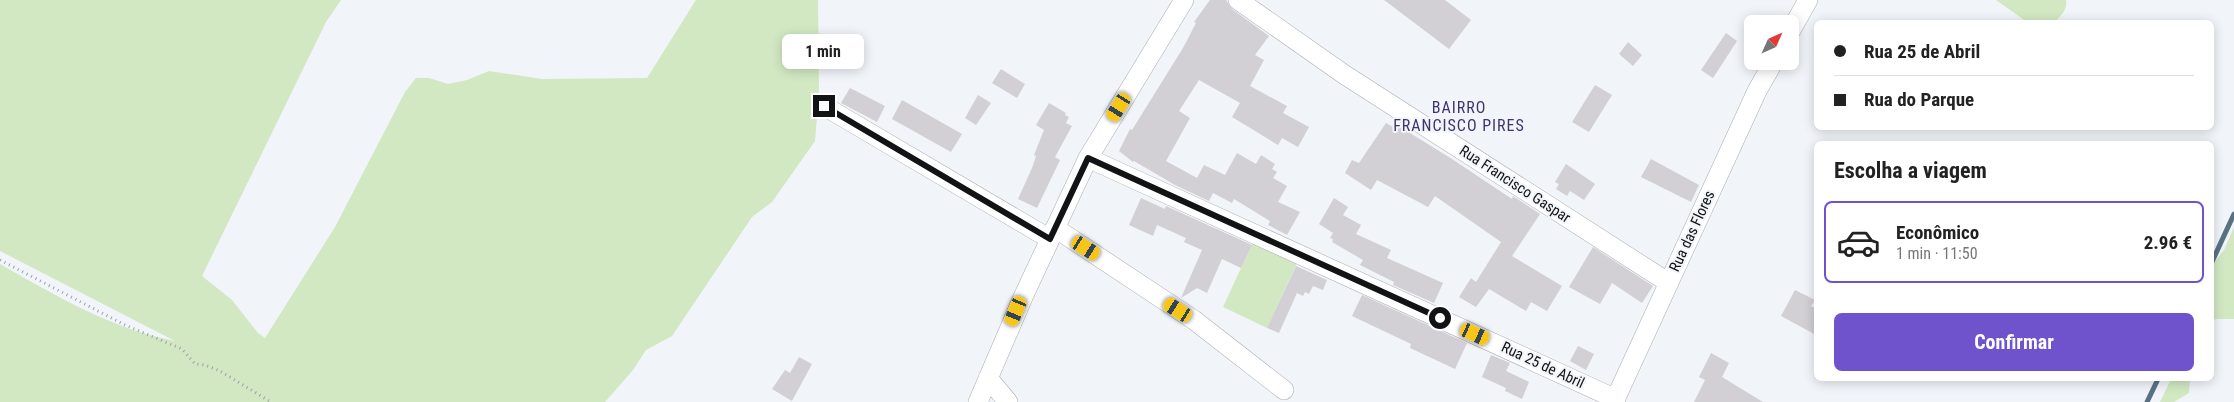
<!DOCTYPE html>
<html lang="pt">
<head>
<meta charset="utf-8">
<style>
	body { margin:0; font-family:"Roboto Condensed",sans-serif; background:#f2f2f2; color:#222; height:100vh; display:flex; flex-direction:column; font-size:19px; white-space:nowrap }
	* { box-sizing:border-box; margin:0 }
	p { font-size:16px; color:#767676 }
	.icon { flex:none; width:28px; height:28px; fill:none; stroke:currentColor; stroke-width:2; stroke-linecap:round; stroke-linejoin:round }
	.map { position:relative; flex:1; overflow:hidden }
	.panel { position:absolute; left:1814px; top:141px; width:400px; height:240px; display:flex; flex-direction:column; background:#fff; border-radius:8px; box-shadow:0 2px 12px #0003 }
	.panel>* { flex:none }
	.top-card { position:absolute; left:1814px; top:20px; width:400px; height:110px; border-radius:8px; box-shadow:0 2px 12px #0003; display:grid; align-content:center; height:110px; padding:0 20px; background:#fff }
	.needle { width:32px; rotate:45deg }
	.buttons { position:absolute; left:1744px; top:15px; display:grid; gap:10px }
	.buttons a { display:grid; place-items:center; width:55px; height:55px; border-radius:8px; background:#fff; box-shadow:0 2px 12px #0003; font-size:25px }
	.end { position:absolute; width:22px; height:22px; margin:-11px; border:6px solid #121315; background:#fff; box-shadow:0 0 0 2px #fff }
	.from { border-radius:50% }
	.bubble { position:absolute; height:35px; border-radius:8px; background:#fff; box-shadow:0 2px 12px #0003; font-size:16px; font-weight:700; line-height:35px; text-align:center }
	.car { position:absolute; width:15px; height:30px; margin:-15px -8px; border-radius:6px; box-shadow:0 0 4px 1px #0007; background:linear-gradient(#f5c518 24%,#345 0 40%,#f5c518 0 76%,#345 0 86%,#f5c518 0) }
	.top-card b { display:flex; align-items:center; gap:18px; height:48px; font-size:19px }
	.top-card b+b { border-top:1px solid #e0e0e0 }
	.top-card i { width:12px; height:12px; background:#222 }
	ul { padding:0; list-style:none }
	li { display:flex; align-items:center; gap:15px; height:82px; margin:0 10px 8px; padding:0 10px; border:2px solid transparent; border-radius:8px }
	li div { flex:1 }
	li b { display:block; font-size:19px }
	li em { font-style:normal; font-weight:700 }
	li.current { border-color:#6f53cd }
	li>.icon { width:45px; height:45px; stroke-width:1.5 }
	h2 { padding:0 20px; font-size:22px; line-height:60px }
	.primary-button { display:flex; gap:10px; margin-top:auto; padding:10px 20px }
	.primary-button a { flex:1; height:58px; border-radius:8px; background:#6f53cd; color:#fff; font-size:20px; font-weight:700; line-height:58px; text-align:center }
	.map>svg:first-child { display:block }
	.green { fill:#d2e8c3 }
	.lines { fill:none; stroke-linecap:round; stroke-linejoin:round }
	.stream { stroke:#587284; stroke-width:5 }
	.building { fill:#d2cfd5 }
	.minor-casing { stroke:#a9acb1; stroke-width:20 }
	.path { stroke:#9fa1a5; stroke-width:3; stroke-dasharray:1 4; stroke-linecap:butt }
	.minor { stroke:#fff; stroke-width:19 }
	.route { stroke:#121315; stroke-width:6 }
	.labels { text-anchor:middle; stroke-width:4; stroke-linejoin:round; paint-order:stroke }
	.street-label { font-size:15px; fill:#121315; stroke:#f1f4f9 }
	.neighbourhood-label { font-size:16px; letter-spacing:1px; fill:#3e336f; stroke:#f1f4f9 }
</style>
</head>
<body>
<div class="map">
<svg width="2234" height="402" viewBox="0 0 2234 402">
	<rect width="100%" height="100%" fill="#f1f4f9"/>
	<path class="green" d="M0,0H341L326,22L202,276L232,300L258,333L265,338L335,227L405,92L416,78H429L448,84L467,80L489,71L542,79L647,78L696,0H818L819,93L815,141L772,202L752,217L672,336L646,350L633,370L605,402H0V264C56,296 112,329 175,341L0,251Z
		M1996,0H2066C2068,10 2061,15 2055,22H2027Z
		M2234,227V319H2216L2211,322V274L2213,264L2224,250Z
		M1253,242L1297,263L1267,328L1223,307Z
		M2171,379H2190L2189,393L2174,402H2160Z"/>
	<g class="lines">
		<path class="stream" d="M2211,264L2234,214
			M2147,402L2158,379"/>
	</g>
	<path class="building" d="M1210,0H1226L1232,9L1269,36L1255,55L1264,60L1250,86L1287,106L1283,113L1309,127L1298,147L1282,138L1278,145L1232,117L1240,103L1199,80L1179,111L1190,118L1166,161L1197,178L1204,165L1225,175L1237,153L1256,164L1261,155L1275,164L1272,169L1277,172L1273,178L1287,186L1278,202L1300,212L1287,235L1268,225L1270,221L1234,199L1232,203L1213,193L1209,201L1175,185L1134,161L1133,162L1119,151L1130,129L1132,130L1183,48L1196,23L1194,22Z
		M1384,0H1445L1471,20L1449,49Z
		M1726,33L1737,41L1713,78L1701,70Z
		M1628,42L1642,55L1633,66L1619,54Z
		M1001,69L1025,84L1017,98L992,83Z
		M1595,85L1612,95L1589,132L1572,122Z
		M850,88L885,106L877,122L841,103Z
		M978,95L991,103L976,125L965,118Z
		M902,100L962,134L951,152L892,119Z
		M1049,103L1066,113L1065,115L1069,117L1066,123L1072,126L1055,157L1060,160L1037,208L1018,199L1032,168L1036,156L1034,155L1044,130L1036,125Z
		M1386,123L1395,128L1397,125L1452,159L1512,199L1513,196L1540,214L1512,256L1562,286L1547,311L1531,302L1526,311L1489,289L1476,307L1459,297L1471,278L1476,282L1501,242L1435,196L1428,207L1377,180L1371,190L1345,173L1352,160L1359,163Z
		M1651,159L1699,185L1691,202L1641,177Z
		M1566,164L1595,184L1584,200L1570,191L1567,196L1556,189L1559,184L1555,182Z
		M1141,198L1165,209L1166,206L1252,245L1241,268L1222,259L1207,293L1197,288L1181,298L1202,250L1184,242L1186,238L1157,225L1153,236L1129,225Z
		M1334,198L1348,207L1343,215L1361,225L1356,234L1391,250L1387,258L1443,283L1434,303L1393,285L1394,282L1360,265L1363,260L1332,242L1333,239L1330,238L1333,233L1319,224Z
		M1593,247L1653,286L1642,303L1612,283L1600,304L1569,287Z
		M1296,266L1327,280L1323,290L1313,286L1309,294L1305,292L1303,296L1297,293L1279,333L1267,328Z
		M1795,290L1815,300L1811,306L1816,309V335L1781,316Z
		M1362,295L1467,343L1455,369L1410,348L1411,344L1352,316Z
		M1578,346L1594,354L1586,370L1570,361Z
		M1711,353L1729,363L1722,377L1763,402H1694L1705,380L1699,377Z
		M1491,355L1510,363L1506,371L1529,382L1522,399L1505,391L1506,388L1482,377Z
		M799,357L812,364L792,401L772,389L785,370L790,373Z"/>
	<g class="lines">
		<defs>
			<path id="minor" d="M1238,0L1345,75L1669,283
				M1790,32L1808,0
				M824,106L1050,239
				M1088,158L1616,399
				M1055,228L1194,320L1284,390
				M988,378L1008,402
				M978,402L1024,295L1088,158L1184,0
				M1614,402L1757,91L1774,61"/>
		</defs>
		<use href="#minor" class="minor-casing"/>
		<path class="path" d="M0,260L125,325L182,349L195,364L205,365L220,371L271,402"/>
		<use href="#minor" class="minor"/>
	</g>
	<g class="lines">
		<path class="route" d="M824,106L1050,239L1088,158L1440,318"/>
	</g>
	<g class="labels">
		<g class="street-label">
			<text transform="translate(1515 184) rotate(33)" y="5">Rua Francisco Gaspar</text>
			<text transform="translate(1692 231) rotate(-65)" y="5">Rua das Flores</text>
			<text transform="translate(1543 365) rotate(25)" y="5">Rua 25 de Abril</text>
		</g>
		<g class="neighbourhood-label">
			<text x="1459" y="113">BAIRRO<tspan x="1459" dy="18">FRANCISCO PIRES</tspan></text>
		</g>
	</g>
</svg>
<div class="buttons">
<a><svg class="needle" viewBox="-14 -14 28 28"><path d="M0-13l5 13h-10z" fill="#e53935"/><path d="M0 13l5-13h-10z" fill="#767676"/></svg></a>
</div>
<i class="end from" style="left:1440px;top:318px"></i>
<i class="end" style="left:824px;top:106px"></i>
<div class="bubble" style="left:782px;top:34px;width:82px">1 min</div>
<i class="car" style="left:1119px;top:107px;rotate:212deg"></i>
<i class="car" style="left:1086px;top:248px;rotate:123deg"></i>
<i class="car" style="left:1178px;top:310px;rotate:303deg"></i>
<i class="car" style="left:1016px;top:311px;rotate:203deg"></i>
<i class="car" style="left:1475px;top:334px;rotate:114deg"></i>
<div class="top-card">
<b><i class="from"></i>Rua 25 de Abril</b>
<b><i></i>Rua do Parque</b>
</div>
<section class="panel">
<h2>Escolha a viagem</h2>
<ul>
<li class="current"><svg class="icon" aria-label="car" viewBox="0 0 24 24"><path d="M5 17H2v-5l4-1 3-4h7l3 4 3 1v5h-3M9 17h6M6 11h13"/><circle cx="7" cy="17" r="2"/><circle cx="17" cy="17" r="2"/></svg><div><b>Econômico</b><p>1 min · 11:50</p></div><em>2.96 €</em></li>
</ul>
<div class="primary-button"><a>Confirmar</a></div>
</section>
</div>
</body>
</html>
